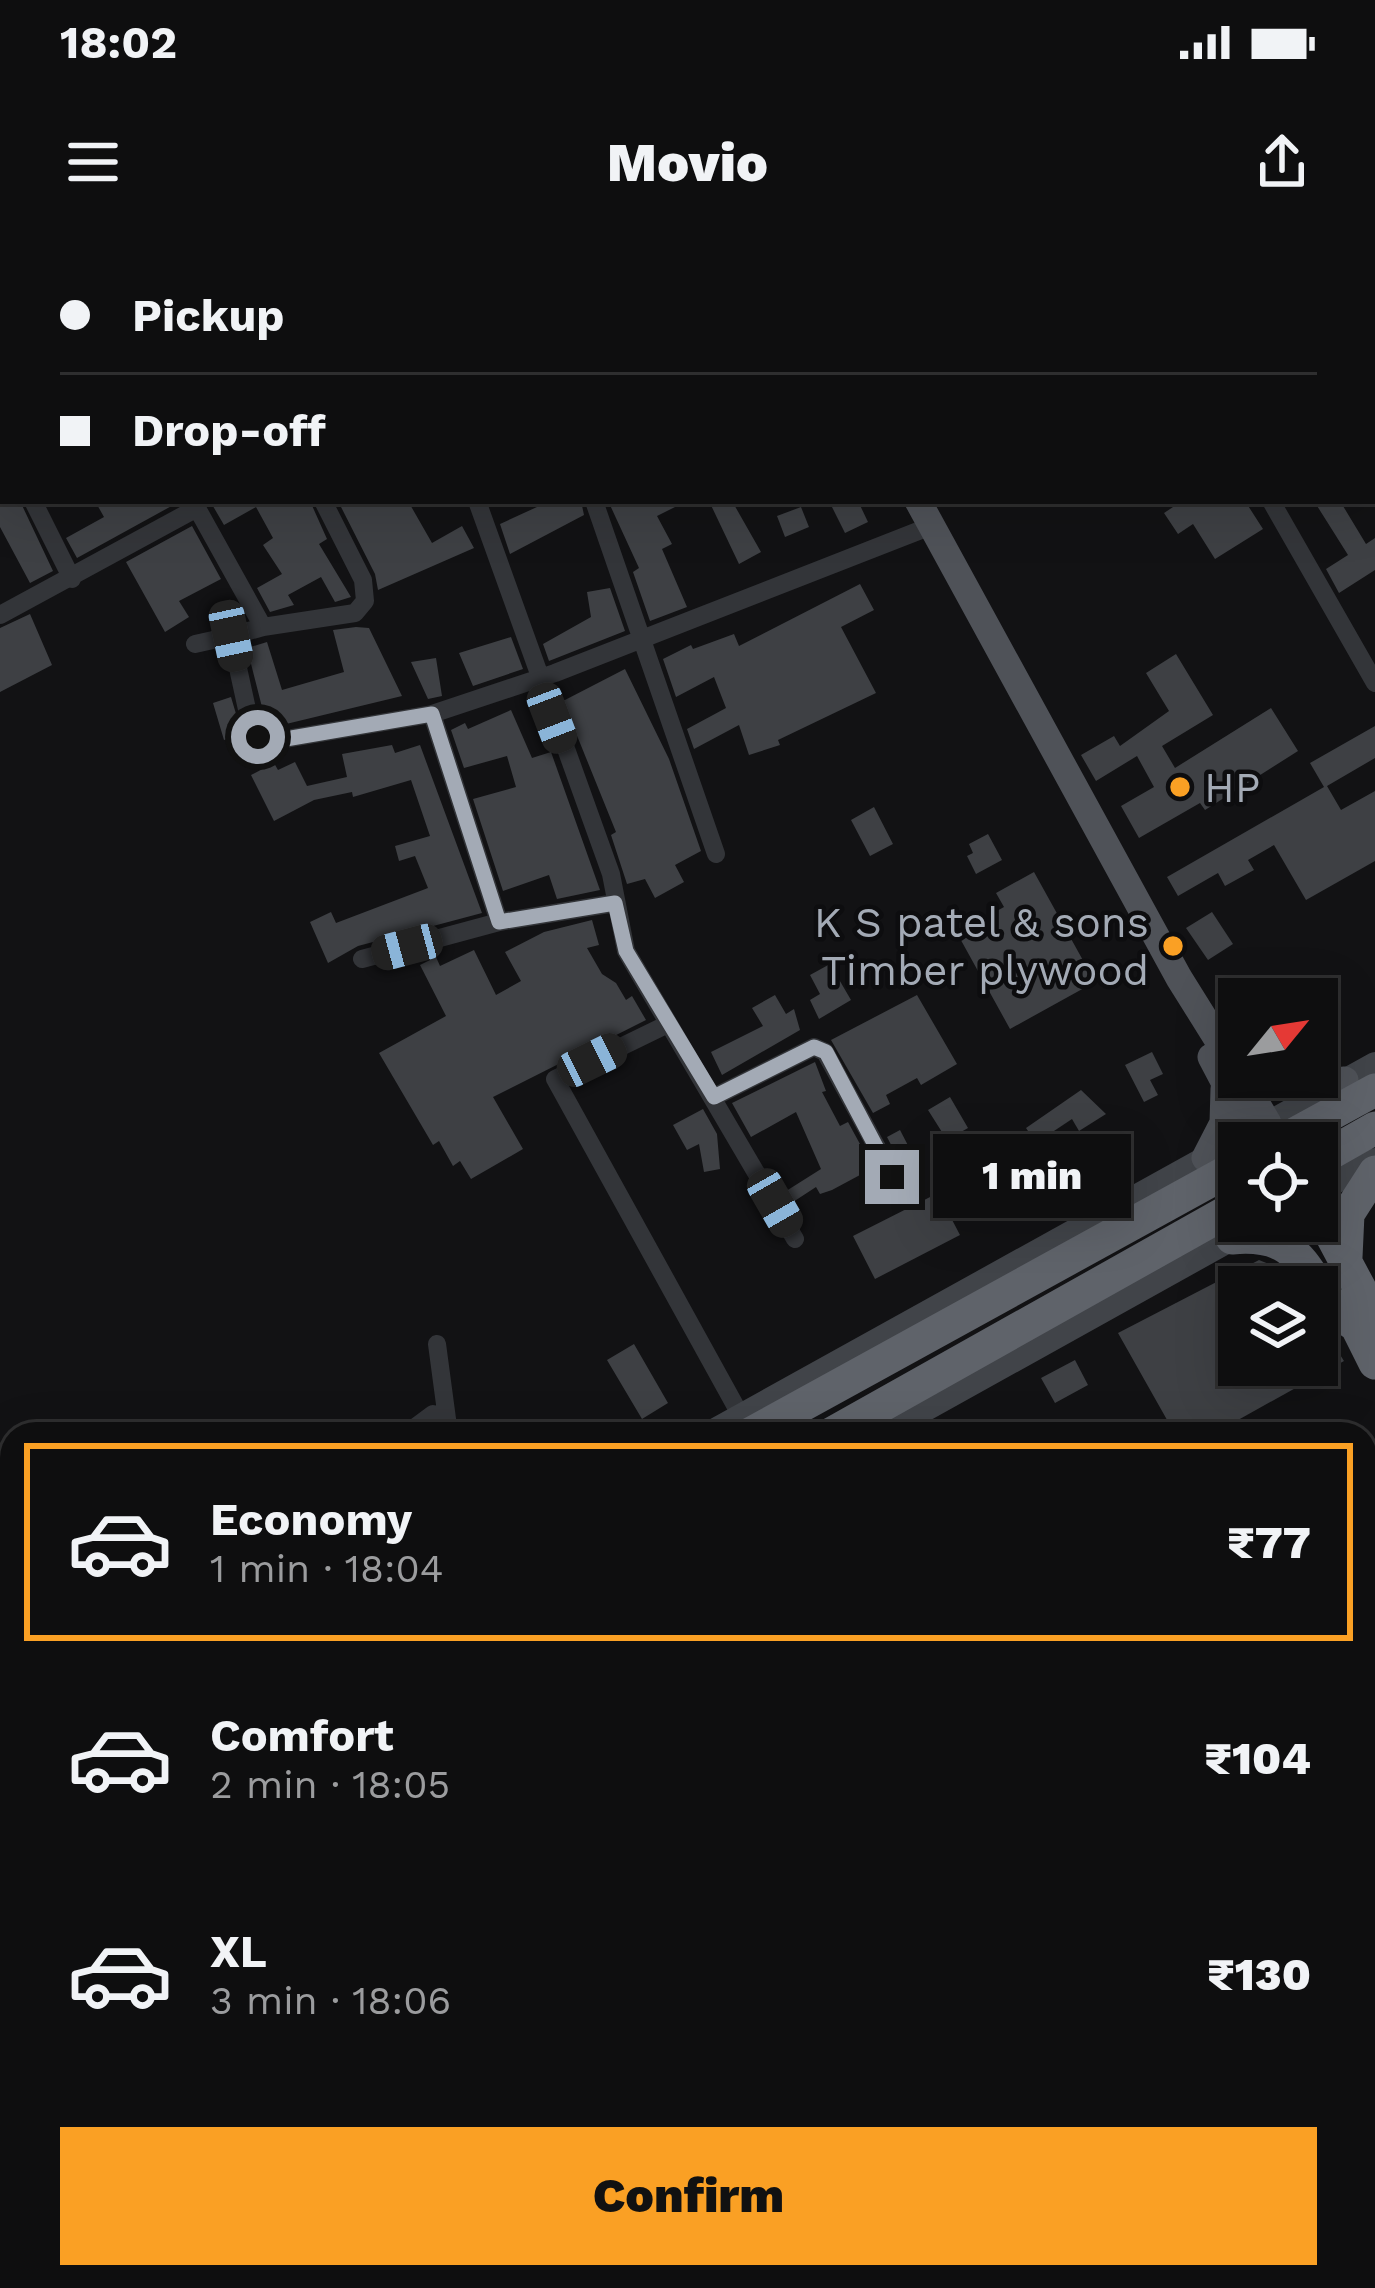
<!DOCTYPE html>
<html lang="en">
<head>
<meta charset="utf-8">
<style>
	body { margin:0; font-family:"Work Sans",sans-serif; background:#171718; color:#f1f3f6; height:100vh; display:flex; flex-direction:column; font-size:45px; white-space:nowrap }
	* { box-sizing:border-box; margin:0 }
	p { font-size:39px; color:#9b9c9e }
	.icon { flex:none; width:66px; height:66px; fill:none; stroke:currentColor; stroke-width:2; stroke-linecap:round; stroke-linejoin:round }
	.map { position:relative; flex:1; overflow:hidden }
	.details { position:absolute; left:0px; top:1182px; width:1377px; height:867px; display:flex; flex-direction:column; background:#0e0e0f; border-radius:36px 36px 0 0; box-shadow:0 12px 48px #0002,0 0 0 3px #2e2e2f }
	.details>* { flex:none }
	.hud { position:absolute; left:0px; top:0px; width:1377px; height:264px; box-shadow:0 12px 48px #0002,0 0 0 3px #2e2e2f; display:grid; align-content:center; height:264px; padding:0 60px; background:#0e0e0f }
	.needle { width:78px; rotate:60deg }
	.fabs { position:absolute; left:1218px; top:738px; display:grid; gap:24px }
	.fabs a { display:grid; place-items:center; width:120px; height:120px; border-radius:0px; background:#0e0e0f; box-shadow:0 12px 48px #0002,0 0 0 3px #2e2e2f; font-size:60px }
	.end { position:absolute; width:54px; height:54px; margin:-27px; border:15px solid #a3aab5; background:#111; box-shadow:0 0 0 6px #111 }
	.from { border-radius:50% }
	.bubble { position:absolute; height:84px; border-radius:0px; background:#0e0e0f; box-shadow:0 12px 48px #0002,0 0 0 3px #2e2e2f; font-size:39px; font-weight:800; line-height:84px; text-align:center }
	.car { position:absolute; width:36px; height:72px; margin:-36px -18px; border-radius:15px; box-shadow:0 0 9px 3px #0007; background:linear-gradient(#222 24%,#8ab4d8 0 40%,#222 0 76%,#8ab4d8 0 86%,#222 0) }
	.hud b { display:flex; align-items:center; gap:42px; height:114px; font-size:45px }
	.hud b+b { border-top:3px solid #2e2e2f }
	.hud i { width:30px; height:30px; background:#f1f3f6 }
	ul { padding:21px 0 0; list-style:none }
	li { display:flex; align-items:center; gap:36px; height:198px; margin:0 24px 18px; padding:0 36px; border:6px solid transparent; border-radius:0px }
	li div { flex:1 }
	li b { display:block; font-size:45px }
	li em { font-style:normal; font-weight:800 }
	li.active { border-color:#faa024 }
	li>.icon { width:108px; height:108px; stroke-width:1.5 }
	.cta { display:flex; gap:24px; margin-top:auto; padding:24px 60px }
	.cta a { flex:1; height:138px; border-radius:0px; background:#faa024; color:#111; font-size:48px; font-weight:800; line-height:138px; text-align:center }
	.status { display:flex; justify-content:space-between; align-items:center; height:84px; padding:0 60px; background:#0e0e0f; direction:ltr }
	.status svg { height:33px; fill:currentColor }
	header { display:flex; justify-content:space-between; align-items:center; height:156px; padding:0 60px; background:#0e0e0f; font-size:54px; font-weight:800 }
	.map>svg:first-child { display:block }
	.building { fill:#3e4044 }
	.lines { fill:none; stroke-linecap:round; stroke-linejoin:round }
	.street { stroke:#333539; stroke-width:18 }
	.secondary { stroke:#414449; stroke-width:24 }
	.primary { stroke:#4f5258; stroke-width:27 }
	.highway { stroke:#5f636a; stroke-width:33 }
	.route { stroke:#a3aab5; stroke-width:15 }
	.poi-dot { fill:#faa024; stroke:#0d0d0f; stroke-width:4.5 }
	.labels { text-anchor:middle; stroke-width:9; stroke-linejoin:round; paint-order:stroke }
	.poi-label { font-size:42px; fill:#a3aab5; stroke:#0d0d0f; text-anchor:start }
</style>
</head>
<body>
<div class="status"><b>18:02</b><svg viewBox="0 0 49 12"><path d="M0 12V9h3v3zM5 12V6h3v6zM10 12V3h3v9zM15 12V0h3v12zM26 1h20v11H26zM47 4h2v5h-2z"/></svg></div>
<header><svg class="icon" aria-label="menu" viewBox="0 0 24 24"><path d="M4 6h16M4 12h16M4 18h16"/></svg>Movio<svg class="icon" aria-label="share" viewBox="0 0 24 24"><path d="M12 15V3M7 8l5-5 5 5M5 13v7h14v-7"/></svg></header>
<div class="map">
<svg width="1375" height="2048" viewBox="0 0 1375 2048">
	<rect width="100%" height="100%" fill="#121214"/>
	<path class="building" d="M0,261H20L53,331L30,343L0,287Z
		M95,261H176L177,263L77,318L66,298L104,277Z
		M210,261H310L327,299L319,304L351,357L335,362L321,337L288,355L294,365L270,372L257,348L282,334L263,305L273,298L256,267L224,285Z
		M338,261H408L432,303L462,286L474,308L378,350L375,334Z
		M550,261H581L584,275L510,314L500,284Z
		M617,261H687L657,276L672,304L662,309L687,367L650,381L633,332L639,328L610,265Z
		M709,261H732L761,312L739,324Z
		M829,261H858L868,282L845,293Z
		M1182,261H1245L1263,289L1215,319L1193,284L1178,294L1164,273Z
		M1314,261H1340L1366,304L1375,298V330L1339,353L1326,329L1348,315Z
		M801,267L809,287L785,297L777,276Z
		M192,286L221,339L179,361L189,377L165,392L126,322Z
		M860,344L874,370L841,387L876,453L778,500L780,505L749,515L739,485L694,509L687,489L726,468L714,437L676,457L663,419L691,405L693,409L734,394L739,406Z
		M610,348L625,391L549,421L543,404L591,377L587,352Z
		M30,374L52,425L0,452V388Z
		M356,387L369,388L402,456L282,485L278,475L265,479L247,408L267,402L282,450L344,432L333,390Z
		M511,397L523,429L473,446L459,413Z
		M1176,414L1213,475L1162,506L1175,528L1271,468L1298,511L1205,570L1200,563L1139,598L1121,566L1154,547L1137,516L1096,541L1081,515L1114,496L1120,506L1169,471L1146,433Z
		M436,418L442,456L428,459L411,422Z
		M625,429L669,519L701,611L675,625L684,642L655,658L645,639L627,644L611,595L616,592L563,461Z
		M231,457L242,494L224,500L213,463Z
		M511,470L532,518L551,512L600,650L557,659L549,635L503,651L473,559L516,547L507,516L464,528L451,490L465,483L468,489Z
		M1375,486V518L1327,546L1341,570L1375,551V621L1306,660L1274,605L1248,620L1254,630L1225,646L1218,633L1178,656L1167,637L1324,547L1310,523Z
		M392,505L395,513L420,505L482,673L358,706L328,723L310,682L331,672L336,683L428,648L415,616L399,621L395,606L430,596L411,540L353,557L352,552L314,560L274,581L251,535L274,523L278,530L295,522L307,546L347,537L342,514Z
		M874,567L893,604L870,616L851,580Z
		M988,594L1002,620L976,634L967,616L973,613L969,604Z
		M1034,632L1095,742L1010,789L957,693L1004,667L996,653Z
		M1212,672L1233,704L1208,720L1186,688Z
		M592,680L599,705L587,708L602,734L616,743L626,760L632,756L646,780L493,857L523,909L471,939L460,921L453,926L439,901L433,905L379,813L446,776L420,725L436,717L440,726L474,710L496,755L521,741L505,712L544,692Z
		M830,724L851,760L819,779L810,760L820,754L810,735Z
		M775,755L786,774L794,769L800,790L722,835L711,812L763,786L752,768Z
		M917,755L957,824L921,845L917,838L886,855L890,864L873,873L831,800Z
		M1152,812L1163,834L1150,840L1158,855L1144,862L1125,825Z
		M815,822L826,851L822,852L840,886L848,882L873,928L832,950L820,954L816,947L790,964L783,953L821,929L796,872L751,897L732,863Z
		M1081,850L1106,874L1079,891L1072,879L1048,895L1052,901L1040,909L1026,888Z
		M950,857L968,888L947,900L928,870Z
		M703,869L717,894L720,929L704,932L699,904L687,910L673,885Z
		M900,890L914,917L901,924L887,897Z
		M938,953L960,995L875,1039L853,996Z
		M1259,1020L1276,1027L1287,1047H1239V1125H1317V1078L1344,1121L1213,1194H1175L1118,1093Z
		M634,1104L668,1163L642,1179L607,1120Z
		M1075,1120L1088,1145L1055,1163L1041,1138Z"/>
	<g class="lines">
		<path class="street" d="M37,0L38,3
			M167,0L169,3
			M363,0L365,3
			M487,0L488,3
			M1102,0L1104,3
			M295,3L301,0
			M0,152L3,151
			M0,197L3,202
			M33,261L72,339
			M193,261L263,387L231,396
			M477,261L611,634L626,711L795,999
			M594,261L716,614
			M1271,261L1375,443
			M0,375L197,268
			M263,387L355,373L365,361L363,340L323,261
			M195,404L231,396L250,483L268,502L432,474L555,433L931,286
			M432,474L499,682
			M362,719L499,682L615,663
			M668,784L555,839L741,1176
			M714,857L814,807L825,812L893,937
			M406,1194L433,1174L447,1179L437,1104
			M0,1685L12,1703
			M0,1978L12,1971"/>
		<path class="secondary" d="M1317,952L1375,920
			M708,1194L1375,824
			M881,1194L1264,981
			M0,1576L12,1570
			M0,1670L12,1664"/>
		<path class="primary" d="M796,0L798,3
			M918,261L1179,738L1239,834
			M1211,817L1251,893
			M1241,837L1268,883
			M1249,837L1285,847L1345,840
			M1205,918L1223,883L1224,849"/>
		<path class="highway" d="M1278,903L1375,850
			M1317,921L1375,888
			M1317,968L1375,1077
			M1232,998C1316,990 1302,1052 1358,1087
			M1346,1017L1348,974L1375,932
			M1349,1071L1375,1123
			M750,1194L1239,925
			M831,1194L1239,965
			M0,1600L12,1593
			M0,1643L12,1636"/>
	</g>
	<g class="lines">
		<path class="route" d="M258,497L268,502L432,474L499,682L615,663L626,711L714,857L814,807L826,812L892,937"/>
	</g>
	<g class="poi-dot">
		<circle cx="1180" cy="547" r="12"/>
		<circle cx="1173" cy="706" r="12"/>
	</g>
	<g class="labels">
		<g class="poi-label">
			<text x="1204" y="562">HP</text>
			<text x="1149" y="697" text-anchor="end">K S patel &amp; sons<tspan x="1149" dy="48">Timber plywood</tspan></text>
		</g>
	</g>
</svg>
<div class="fabs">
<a><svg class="needle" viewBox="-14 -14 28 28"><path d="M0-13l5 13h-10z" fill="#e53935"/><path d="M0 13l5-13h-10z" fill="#9b9c9e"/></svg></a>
<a><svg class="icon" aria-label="locate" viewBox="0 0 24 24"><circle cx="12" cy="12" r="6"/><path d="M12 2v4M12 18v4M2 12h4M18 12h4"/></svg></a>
<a><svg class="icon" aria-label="layers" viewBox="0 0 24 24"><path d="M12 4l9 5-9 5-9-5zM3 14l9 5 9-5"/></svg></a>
</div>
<i class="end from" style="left:258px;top:497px"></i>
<i class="end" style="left:892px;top:937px"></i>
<div class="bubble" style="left:933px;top:894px;width:198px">1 min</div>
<i class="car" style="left:231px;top:396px;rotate:168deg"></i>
<i class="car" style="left:552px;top:478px;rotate:159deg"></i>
<i class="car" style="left:407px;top:707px;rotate:255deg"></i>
<i class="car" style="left:592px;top:820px;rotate:64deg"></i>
<i class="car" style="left:775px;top:963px;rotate:150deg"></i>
<div class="hud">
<b><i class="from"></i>Pickup</b>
<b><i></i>Drop-off</b>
</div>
<section class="details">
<ul>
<li class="active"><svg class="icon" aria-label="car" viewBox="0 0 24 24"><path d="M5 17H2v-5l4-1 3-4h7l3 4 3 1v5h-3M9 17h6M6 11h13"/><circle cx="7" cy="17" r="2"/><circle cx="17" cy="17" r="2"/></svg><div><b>Economy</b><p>1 min · 18:04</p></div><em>₹77</em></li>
<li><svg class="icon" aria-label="car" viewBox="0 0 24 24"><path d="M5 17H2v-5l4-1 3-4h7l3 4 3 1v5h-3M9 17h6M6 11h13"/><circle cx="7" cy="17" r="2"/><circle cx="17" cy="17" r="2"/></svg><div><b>Comfort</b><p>2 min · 18:05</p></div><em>₹104</em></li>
<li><svg class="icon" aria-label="car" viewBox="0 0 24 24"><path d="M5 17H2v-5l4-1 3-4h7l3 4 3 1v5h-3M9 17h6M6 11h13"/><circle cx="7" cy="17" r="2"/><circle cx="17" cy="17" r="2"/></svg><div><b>XL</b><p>3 min · 18:06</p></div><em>₹130</em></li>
</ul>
<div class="cta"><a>Confirm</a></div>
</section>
</div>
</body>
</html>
